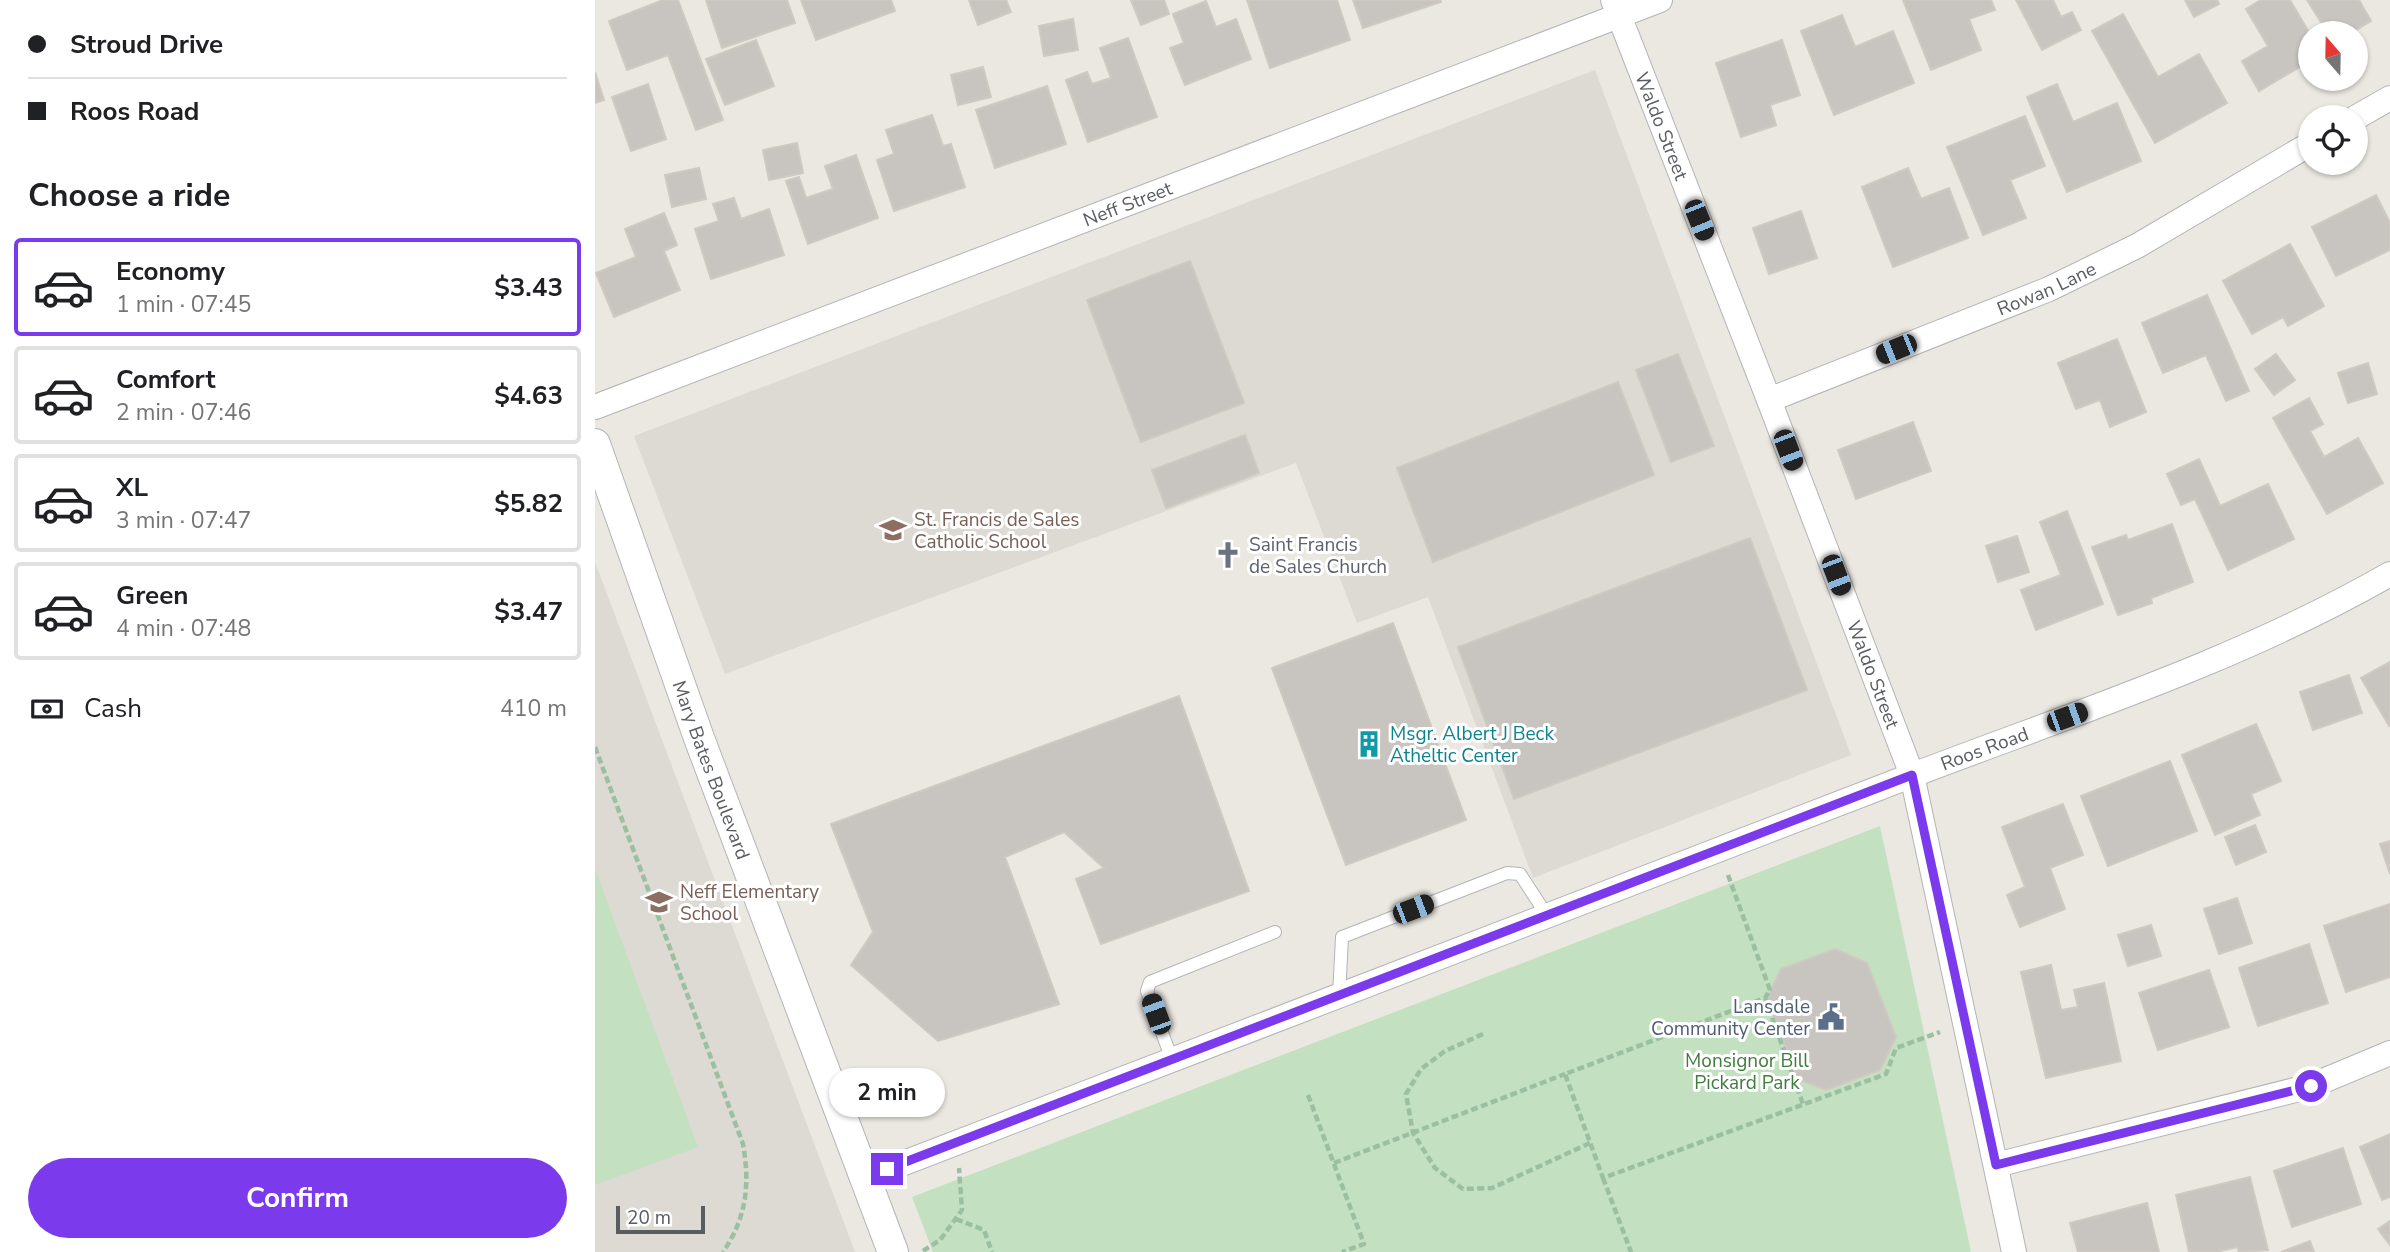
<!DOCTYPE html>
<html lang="en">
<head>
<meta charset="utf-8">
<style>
	body { margin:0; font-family:"Nunito Sans",sans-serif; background:#f6f6f6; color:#202124; height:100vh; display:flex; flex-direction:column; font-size:26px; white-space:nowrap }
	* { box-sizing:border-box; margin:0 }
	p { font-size:23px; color:#757577 }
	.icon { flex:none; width:38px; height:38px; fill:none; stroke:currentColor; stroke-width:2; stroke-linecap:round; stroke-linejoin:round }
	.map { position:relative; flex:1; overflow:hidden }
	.sheet { display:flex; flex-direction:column; background:#fff; width:595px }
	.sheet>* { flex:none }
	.banner { display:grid; align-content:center; height:154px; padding:0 28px; background:#fff }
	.needle { width:46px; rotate:340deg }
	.controls { position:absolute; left:1703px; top:21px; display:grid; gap:14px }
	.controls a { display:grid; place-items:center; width:70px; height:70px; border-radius:50%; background:#fff; box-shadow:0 2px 5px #0004; font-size:35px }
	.scale { position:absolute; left:21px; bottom:18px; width:89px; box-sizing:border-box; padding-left:7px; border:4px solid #5a5d60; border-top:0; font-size:19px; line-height:24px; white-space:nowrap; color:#5a5d60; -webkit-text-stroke:5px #fff; paint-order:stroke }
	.end { position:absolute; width:32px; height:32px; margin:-16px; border:9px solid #7c3aed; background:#fff; box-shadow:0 0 0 4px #fff }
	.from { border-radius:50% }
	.bubble { position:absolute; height:49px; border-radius:24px; background:#fff; box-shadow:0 2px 5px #0004; font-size:23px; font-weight:700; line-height:49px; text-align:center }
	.car { position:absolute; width:21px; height:42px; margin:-21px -10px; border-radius:9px; box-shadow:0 0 5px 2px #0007; background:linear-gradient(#222 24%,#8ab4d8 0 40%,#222 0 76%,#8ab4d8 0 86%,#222 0) }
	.banner b { display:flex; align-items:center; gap:24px; height:66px; font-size:26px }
	.banner b+b { border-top:2px solid #e0e0e0 }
	.banner i { width:18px; height:18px; background:#202124 }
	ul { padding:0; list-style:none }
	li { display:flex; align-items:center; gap:21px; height:98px; margin:0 14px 10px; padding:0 14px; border:4px solid #e0e0e0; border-radius:7px }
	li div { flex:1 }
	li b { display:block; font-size:26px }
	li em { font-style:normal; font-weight:700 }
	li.on { border-color:#7c3aed }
	li>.icon { width:63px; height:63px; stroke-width:1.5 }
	h2 { padding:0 28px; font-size:32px; line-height:84px }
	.pay { display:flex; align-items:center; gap:18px; height:77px; padding:0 28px; font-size:26px }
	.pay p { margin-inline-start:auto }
	.cta { display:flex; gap:14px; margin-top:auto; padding:14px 28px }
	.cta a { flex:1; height:80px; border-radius:42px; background:#7c3aed; color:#fff; font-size:28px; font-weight:700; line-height:80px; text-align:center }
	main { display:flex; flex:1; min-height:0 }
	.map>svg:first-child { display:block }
	.education { fill:#ddd9d3 }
	.green { fill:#c3e0c0 }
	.building { fill:#c8c5c0; stroke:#cfc9c1; stroke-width:2 }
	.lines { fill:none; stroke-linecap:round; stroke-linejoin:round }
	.service-casing { stroke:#b2b4b7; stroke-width:14 }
	.minor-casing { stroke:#b2b4b7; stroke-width:26 }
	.tertiary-casing { stroke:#b2b4b7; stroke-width:32 }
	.path { stroke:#9ac0a1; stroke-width:4.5; stroke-dasharray:7 3.5; stroke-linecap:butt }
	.service { stroke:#fff; stroke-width:12 }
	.minor { stroke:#fff; stroke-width:24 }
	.tertiary { stroke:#fff; stroke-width:30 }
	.route { stroke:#7c3aed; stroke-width:9 }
	.labels { text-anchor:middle; stroke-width:6; stroke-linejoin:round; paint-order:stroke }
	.street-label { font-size:19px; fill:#5a5d60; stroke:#fff }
	.education-label { font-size:19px; fill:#785e54; stroke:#fff; text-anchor:start }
	.worship-label { font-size:19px; fill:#5b616d; stroke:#fff; text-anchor:start }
	.culture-label { font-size:19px; fill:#0d838f; stroke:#fff; text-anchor:start }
	.service-label { font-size:19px; fill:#4e5e75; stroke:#fff; text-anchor:end }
	.park-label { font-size:19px; fill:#407c3d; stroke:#fff }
</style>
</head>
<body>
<main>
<section class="sheet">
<div class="banner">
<b><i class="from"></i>Stroud Drive</b>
<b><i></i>Roos Road</b>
</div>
<h2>Choose a ride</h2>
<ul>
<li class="on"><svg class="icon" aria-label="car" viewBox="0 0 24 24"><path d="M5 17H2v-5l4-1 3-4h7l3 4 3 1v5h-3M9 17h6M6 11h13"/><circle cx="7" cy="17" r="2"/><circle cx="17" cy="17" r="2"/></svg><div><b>Economy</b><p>1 min · 07:45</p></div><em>$3.43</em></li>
<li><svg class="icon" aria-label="car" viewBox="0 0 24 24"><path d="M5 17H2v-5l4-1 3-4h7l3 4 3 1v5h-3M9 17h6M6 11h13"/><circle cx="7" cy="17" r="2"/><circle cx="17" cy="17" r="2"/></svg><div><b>Comfort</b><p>2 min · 07:46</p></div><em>$4.63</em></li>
<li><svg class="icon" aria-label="car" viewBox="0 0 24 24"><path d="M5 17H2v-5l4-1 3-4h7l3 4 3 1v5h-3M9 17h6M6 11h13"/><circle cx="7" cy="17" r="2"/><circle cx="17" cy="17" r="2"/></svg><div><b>XL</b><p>3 min · 07:47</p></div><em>$5.82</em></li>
<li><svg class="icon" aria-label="car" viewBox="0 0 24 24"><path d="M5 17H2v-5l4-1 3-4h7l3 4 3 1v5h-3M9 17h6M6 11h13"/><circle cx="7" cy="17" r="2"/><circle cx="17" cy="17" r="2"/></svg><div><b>Green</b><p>4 min · 07:48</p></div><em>$3.47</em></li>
</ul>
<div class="pay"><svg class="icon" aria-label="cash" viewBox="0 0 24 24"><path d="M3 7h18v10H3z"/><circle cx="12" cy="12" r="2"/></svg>Cash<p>410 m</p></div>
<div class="cta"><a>Confirm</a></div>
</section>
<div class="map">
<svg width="1795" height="1252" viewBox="0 0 1795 1252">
	<rect width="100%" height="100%" fill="#ebe8e1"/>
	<path class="education" d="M1000,70L1256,755L938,878L833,597L762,623L701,463L130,674L39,436Z
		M0,562L260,1252H0Z"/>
	<path class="green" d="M1285,826L1376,1252H338L317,1197Z
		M0,869L103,1147L0,1185Z"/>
	<path class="building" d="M68,0H83L128,120L101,130L73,55L32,70L14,21Z
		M111,0H192L200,23L127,48Z
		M206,0H296L300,11L221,40Z
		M374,0H411L416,12L383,25Z
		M536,0H569L574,14L546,25Z
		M652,0H742L755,40L675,68Z
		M758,0H845L846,2L768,28Z
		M1308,0H1396L1400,10L1374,19L1386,50L1336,70Z
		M1421,0H1458L1466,17L1477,12L1486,30L1447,50Z
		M1590,0H1622L1624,4L1599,17Z
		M1666,0H1695L1715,34V61L1664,91L1647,61L1673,46L1651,9Z
		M1712,0H1764L1776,21L1756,33H1733Z
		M611,1L621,27L641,19L656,59L590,85L575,48L589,43L578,14Z
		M1528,14L1563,77L1604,54L1632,103L1560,143L1497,31Z
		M1247,15L1260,47L1298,31L1319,83L1239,115L1206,31Z
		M478,19L483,50L449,56L444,26Z
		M533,38L562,117L493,142L471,80L492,72L497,84L516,78L505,48Z
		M161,40L179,86L130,105L111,59Z
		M1187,40L1205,95L1175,105L1181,125L1146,137L1121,63Z
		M388,67L396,97L363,105L356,75Z
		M0,72L9,100L0,103Z
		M53,84L71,139L36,151L17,97Z
		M1462,84L1478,122L1522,103L1546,161L1472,192L1432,97Z
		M452,86L471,144L400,168L381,110Z
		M337,115L348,146L356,144L370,187L299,211L282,160L299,154L291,130Z
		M1430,116L1450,166L1415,180L1431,218L1388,235L1352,147Z
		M202,143L208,173L174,180L168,150Z
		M261,155L283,218L213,244L191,181L204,177L211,198L238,189L230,166Z
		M104,168L111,199L77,207L70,175Z
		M1313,168L1326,199L1354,188L1373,238L1298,267L1267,187Z
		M1781,195L1795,223V250L1741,276L1717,227Z
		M139,198L146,219L174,209L189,255L116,279L100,229L124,221L118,204Z
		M1206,211L1222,258L1174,274L1158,228Z
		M69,213L82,245L69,251L85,290L19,317L1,273L41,257L30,229Z
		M1695,244L1729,306L1693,326L1688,317L1657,334L1628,281Z
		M595,261L649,403L546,442L492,300Z
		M1612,295L1654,391L1631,401L1611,355L1568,373L1547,323Z
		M1522,339L1551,412L1515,427L1505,400L1481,409L1463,363Z
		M1083,354L1119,446L1076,462L1041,370Z
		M1681,354L1700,380L1679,395L1660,369Z
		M1773,363L1782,394L1753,403L1743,373Z
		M1023,382L1059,475L838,562L802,468Z
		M1714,398L1728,424L1715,431L1729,457L1763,438L1788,483L1732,514L1678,418Z
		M1318,422L1336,471L1261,499L1243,450Z
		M650,435L664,473L571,508L557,470Z
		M1604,459L1625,506L1673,484L1699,539L1633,570L1600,499L1586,505L1572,474Z
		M1472,511L1508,604L1441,630L1426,590L1466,575L1445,522Z
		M1577,524L1598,582L1556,598L1557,603L1523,615L1497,547L1531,535L1533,540Z
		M1422,536L1434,572L1403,582L1391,546Z
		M1155,538L1212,690L919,799L863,647Z
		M798,623L871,820L751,865L677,668Z
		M1795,662V725L1794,726L1766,678Z
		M1754,675L1767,713L1718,730L1705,692Z
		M584,696L654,891L506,944L481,879L509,868L469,832L410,857L464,1004L343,1041L256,965L278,932L236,824Z
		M1661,724L1686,781L1656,794L1665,815L1620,835L1587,755Z
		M1575,761L1602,831L1513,866L1486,796Z
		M1468,804L1488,855L1455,868L1470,909L1425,927L1412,895L1430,887L1407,827Z
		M1660,825L1671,852L1641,865L1630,837Z
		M1795,841V874L1785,844Z
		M1642,898L1657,943L1624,954L1609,909Z
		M1795,904V977L1751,992L1729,926Z
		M1556,925L1566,956L1533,966L1523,935Z
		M1714,944L1733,1003L1663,1026L1644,968Z
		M1240,949L1272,963L1301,1037L1285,1070L1231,1090L1202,1079L1172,998L1186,969Z
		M1456,965L1466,1010L1483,1007L1479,990L1509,983L1526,1061L1451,1078L1426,972Z
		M1614,970L1634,1027L1563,1050L1544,993Z
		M1795,1134V1197L1787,1200L1765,1147Z
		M1748,1148L1766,1204L1697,1227L1679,1171Z
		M1655,1177L1673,1250L1644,1252L1642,1247L1621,1252H1594L1581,1195Z
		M1552,1203L1564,1252H1483L1475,1223Z
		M1795,1221V1245L1783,1229Z
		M1715,1241L1719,1252H1686Z"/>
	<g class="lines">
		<defs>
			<path id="service" d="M744,996L747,937L912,873L925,874L953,917
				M577,1060L552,991L555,982L680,932"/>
			<g id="minor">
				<path id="s1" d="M1018,0L1174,400L1317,775L1419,1252"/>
				<path d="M1760,118L1795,98"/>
				<path id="s2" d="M1174,400L1454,289L1542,246L1715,144"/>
				<path id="s3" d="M0,407L1065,0"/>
				<path d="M1401,1165L1716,1086L1795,1053"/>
				<path id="s4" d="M270,1178C606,1049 943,922 1279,790C1452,722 1633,667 1795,574"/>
			</g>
			<g id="tertiary">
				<path id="s5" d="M0,444L104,738L298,1252"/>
			</g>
		</defs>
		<use href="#service" class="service-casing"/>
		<use href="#minor" class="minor-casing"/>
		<use href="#tertiary" class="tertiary-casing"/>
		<path class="path" d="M0,747L148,1144C155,1184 152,1217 128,1252
			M1133,875L1175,990L1170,998L970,1074L1008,1178L1291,1074L1301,1048L1345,1032
			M1170,998L1208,1104
			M888,1034L850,1051L826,1069L811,1094L818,1133L840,1168L868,1189L897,1188L995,1143
			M713,1095L769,1244L747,1252
			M739,1163L970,1074
			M1008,1178L1036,1252
			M361,1219L389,1230L397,1252
			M328,1251L345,1240L367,1210L364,1168"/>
		<use href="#service" class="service"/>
		<use href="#minor" class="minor"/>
		<use href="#tertiary" class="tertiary"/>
	</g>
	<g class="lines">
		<path class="route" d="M292,1169L1317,775L1401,1165L1716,1086"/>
	</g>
	<defs>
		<symbol id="school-bare" viewBox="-9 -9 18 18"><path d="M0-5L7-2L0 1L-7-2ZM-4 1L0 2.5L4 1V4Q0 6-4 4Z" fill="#8d6e63" stroke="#fff" stroke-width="2.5" paint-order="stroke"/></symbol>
		<symbol id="church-bare" viewBox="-9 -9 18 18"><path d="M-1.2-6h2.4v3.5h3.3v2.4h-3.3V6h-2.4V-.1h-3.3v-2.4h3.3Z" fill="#6b7280" stroke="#fff" stroke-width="2.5" paint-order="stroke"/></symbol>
		<symbol id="building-bare" viewBox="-9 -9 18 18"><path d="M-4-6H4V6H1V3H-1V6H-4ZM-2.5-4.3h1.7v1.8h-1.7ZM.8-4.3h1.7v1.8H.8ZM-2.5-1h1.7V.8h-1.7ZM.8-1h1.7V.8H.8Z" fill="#0f9aa8" stroke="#fff" stroke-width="2.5" paint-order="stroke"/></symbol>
		<symbol id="civic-bare" viewBox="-9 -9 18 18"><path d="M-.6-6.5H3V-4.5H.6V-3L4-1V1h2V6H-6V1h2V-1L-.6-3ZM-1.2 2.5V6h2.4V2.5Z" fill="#5c6f8a" stroke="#fff" stroke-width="2.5" paint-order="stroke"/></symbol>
	</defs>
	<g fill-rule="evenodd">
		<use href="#school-bare" x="279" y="511" width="38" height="38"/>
		<use href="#church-bare" x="614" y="536" width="38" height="38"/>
		<use href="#building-bare" x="755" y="725" width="38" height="38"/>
		<use href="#school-bare" x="45" y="883" width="38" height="38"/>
		<use href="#civic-bare" x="1217" y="998" width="38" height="38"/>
	</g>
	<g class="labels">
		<g class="street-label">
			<text dy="7" stroke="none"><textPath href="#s1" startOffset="135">Waldo Street</textPath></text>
			<text dy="7" stroke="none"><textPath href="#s3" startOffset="570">Neff Street</textPath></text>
			<text dy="7" stroke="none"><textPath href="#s2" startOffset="299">Rowan Lane</textPath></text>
			<text dy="7" stroke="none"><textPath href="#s1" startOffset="723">Waldo Street</textPath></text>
			<text dy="7" stroke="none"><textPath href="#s4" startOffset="1199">Roos Road</textPath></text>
			<text dy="7" stroke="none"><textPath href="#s5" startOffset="346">Mary Bates Boulevard</textPath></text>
		</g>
		<g class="education-label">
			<text x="319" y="526">St. Francis de Sales<tspan x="319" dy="22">Catholic School</tspan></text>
			<text x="85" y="898">Neff Elementary<tspan x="85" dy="22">School</tspan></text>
		</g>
		<g class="worship-label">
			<text x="654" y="551">Saint Francis<tspan x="654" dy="22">de Sales Church</tspan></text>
		</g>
		<g class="culture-label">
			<text x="795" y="740">Msgr. Albert J Beck<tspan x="795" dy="22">Atheltic Center</tspan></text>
		</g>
		<g class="service-label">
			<text x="1215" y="1013">Lansdale<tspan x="1215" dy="22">Community Center</tspan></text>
		</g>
		<g class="park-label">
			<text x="1152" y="1067">Monsignor Bill<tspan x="1152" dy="22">Pickard Park</tspan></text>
		</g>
	</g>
</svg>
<div class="controls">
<a><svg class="needle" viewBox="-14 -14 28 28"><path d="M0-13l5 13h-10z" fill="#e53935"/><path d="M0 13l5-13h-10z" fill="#757577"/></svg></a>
<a><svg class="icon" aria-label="locate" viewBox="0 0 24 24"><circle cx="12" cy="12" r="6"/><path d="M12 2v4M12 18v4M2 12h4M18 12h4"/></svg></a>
</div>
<div class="scale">20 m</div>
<i class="end from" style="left:1716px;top:1086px"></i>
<i class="end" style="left:292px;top:1169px"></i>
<div class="bubble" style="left:234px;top:1068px;width:116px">2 min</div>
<i class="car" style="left:1104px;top:220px;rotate:158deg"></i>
<i class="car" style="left:1301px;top:349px;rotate:248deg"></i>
<i class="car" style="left:1193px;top:450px;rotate:159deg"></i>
<i class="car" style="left:1241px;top:575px;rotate:159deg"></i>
<i class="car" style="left:1472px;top:717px;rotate:70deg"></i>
<i class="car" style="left:818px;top:909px;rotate:69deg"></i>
<i class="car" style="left:561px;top:1014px;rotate:340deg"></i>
</div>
</main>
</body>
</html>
